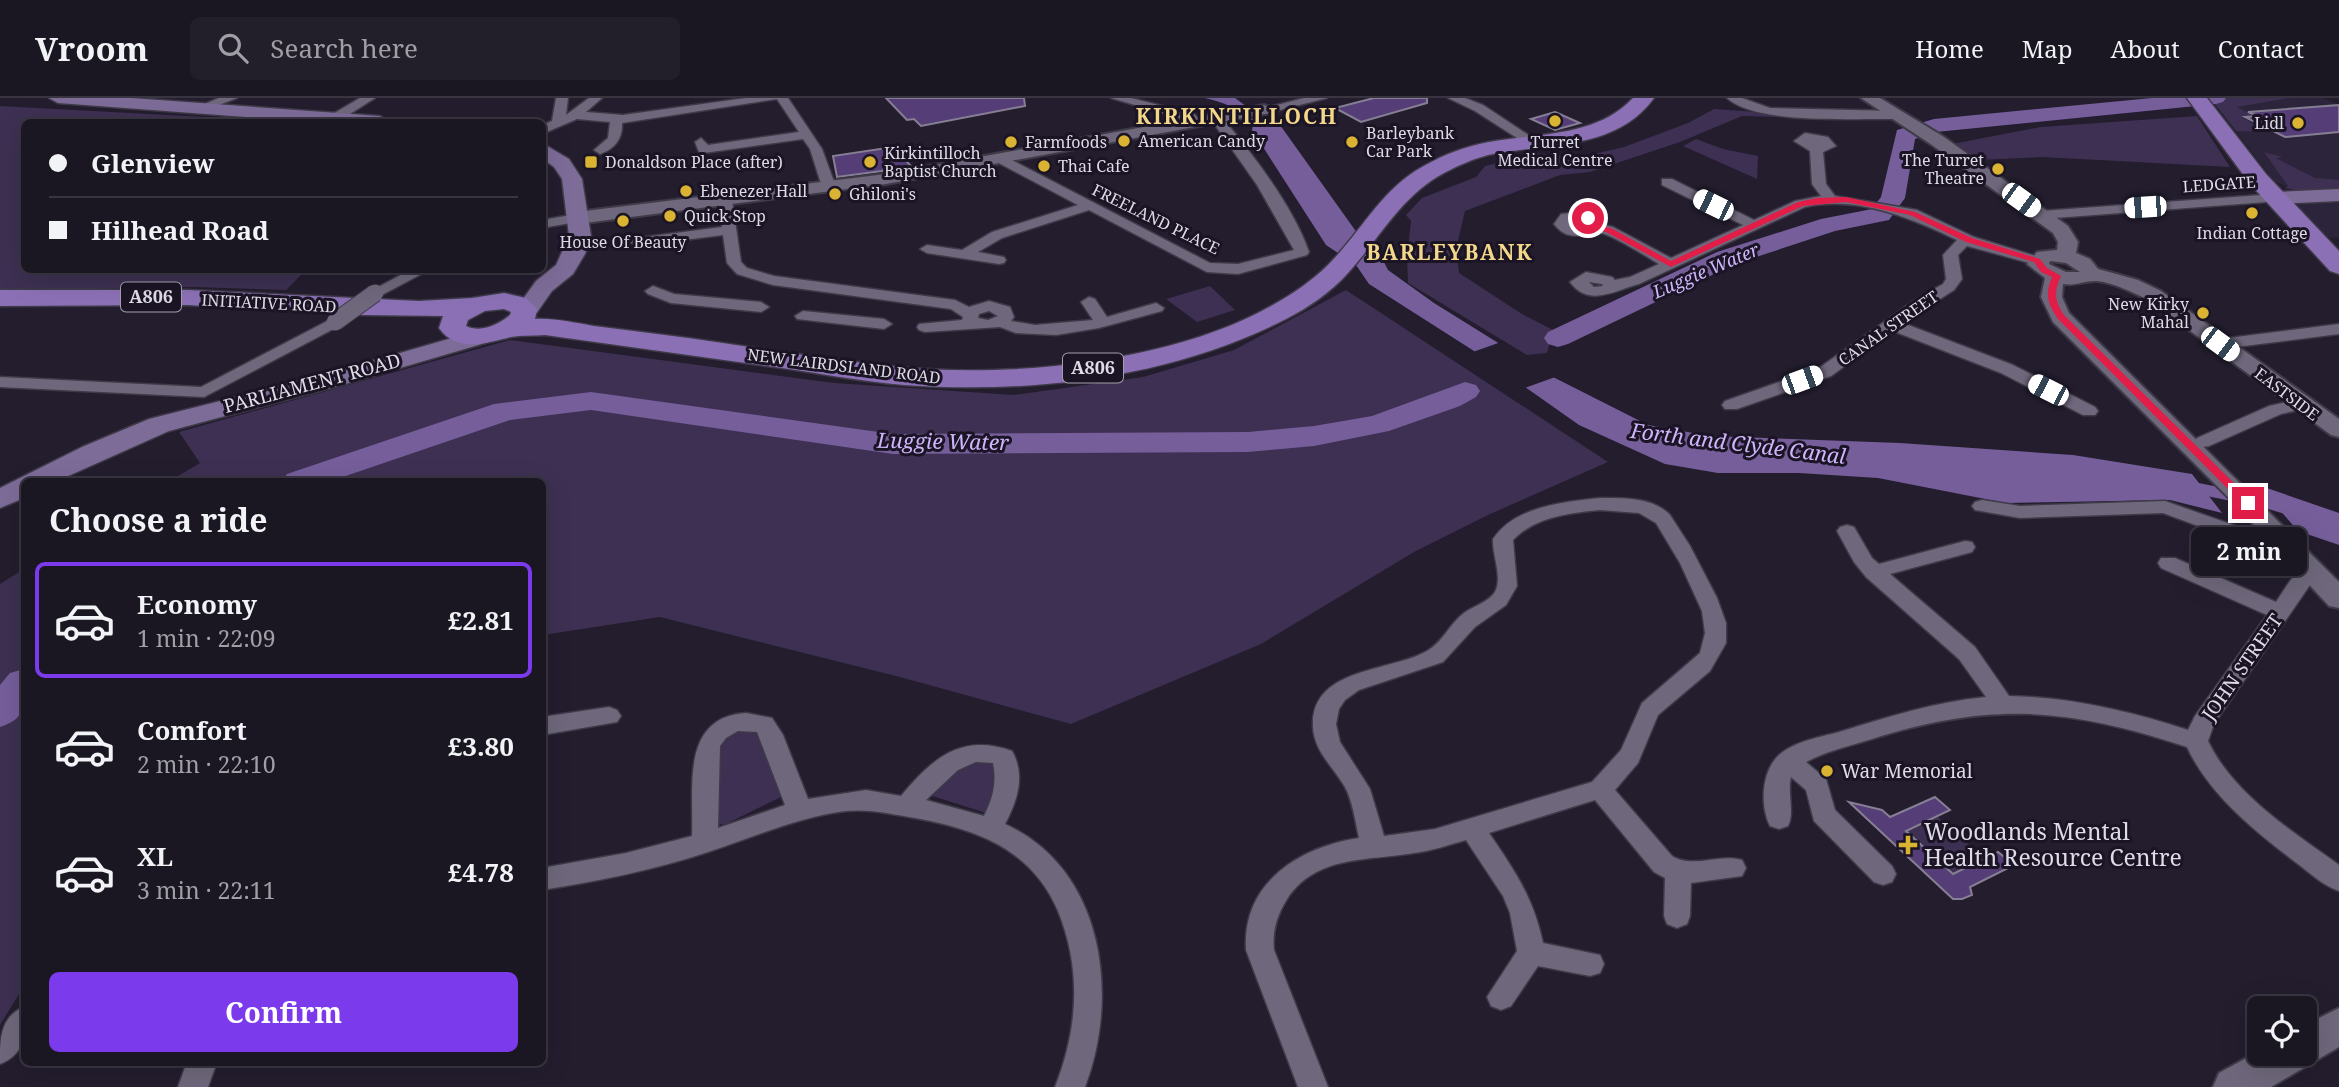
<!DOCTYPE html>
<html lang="en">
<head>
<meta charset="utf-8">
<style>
	body { margin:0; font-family:"Noto Serif",serif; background:#231f2a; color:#f1f3f6; height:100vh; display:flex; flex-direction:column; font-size:26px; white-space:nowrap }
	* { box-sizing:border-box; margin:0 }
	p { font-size:23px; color:#9f9fa5 }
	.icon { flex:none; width:38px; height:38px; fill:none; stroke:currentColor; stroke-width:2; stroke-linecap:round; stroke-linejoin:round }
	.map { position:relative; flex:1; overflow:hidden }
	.drawer { position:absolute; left:21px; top:380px; width:525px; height:588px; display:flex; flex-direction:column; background:#1a1622; border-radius:10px; box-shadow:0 7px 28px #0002,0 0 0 2px #383540 }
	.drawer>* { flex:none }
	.top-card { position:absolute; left:21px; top:21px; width:525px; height:154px; border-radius:10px; box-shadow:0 7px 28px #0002,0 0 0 2px #383540; display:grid; align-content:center; height:154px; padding:0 28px; background:#1a1622 }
	.tools { position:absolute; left:2247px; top:898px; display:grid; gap:14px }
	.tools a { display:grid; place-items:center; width:70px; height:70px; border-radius:10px; background:#1a1622; box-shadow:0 7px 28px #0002,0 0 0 2px #383540; font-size:35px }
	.end { position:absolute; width:32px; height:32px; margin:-16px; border:9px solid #e11d48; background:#fff; box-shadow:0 0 0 4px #fff }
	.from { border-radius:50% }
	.bubble { position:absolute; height:49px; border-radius:10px; background:#1a1622; box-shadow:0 7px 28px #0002,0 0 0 2px #383540; font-size:23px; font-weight:700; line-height:49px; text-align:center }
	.car { position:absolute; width:21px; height:42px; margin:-21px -10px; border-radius:9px; box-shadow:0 0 5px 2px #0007; background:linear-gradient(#fff 24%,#345 0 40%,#fff 0 76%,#345 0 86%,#fff 0) }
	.top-card b { display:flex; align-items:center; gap:24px; height:66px; font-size:26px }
	.top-card b+b { border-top:2px solid #383540 }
	.top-card i { width:18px; height:18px; background:#f1f3f6 }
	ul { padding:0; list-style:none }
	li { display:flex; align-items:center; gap:21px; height:116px; margin:0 14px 10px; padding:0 14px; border:4px solid transparent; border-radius:10px }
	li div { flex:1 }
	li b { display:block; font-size:26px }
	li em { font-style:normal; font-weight:700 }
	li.on { border-color:#7c3aed }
	li>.icon { width:63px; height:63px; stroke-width:1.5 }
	h2 { padding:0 28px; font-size:32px; line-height:84px }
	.action { display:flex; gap:14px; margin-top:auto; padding:14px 28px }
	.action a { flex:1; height:80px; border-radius:10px; background:#7c3aed; color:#fff; font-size:28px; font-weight:700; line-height:80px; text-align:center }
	header { display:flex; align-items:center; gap:42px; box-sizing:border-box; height:98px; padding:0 35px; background:#1a1622; border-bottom:2px solid #383540 }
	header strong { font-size:33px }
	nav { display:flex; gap:38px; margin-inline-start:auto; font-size:24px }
	.search { width:490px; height:63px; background:#231f2a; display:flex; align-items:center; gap:18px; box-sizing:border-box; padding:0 24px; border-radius:10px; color:#9f9fa5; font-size:26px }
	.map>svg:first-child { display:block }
	.built { fill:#2c243b }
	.green { fill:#3d3052 }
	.water { fill:#755e9a }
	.pier { fill:#231d2e }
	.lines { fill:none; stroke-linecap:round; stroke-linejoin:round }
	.canal { fill:#755e9a; fill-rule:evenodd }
	.river { fill:#755e9a; fill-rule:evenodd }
	.building { fill:#553e77; stroke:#867f93; stroke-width:2 }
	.minor-casing { stroke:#3f3a48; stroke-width:3 }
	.tertiary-casing { stroke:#3f3a48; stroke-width:4 }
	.secondary-casing { stroke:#3f3a48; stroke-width:3 }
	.primary-casing { stroke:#3f3a48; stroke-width:3 }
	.minor { fill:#6f687c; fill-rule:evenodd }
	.tertiary { fill:#6f687c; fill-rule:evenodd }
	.secondary { fill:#7d6c98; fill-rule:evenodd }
	.primary { fill:#8b70b5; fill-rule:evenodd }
	.minor-bridge-casing { stroke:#3f3a48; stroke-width:19; stroke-linecap:butt }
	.minor-bridge { stroke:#6f687c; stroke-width:17 }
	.route { fill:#e11d48 }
	.poi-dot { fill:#dab333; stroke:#1a1424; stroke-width:2.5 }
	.labels { text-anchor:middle; stroke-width:6; stroke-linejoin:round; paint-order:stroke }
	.far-poi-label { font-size:16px; fill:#dfdbe6; stroke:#1a1424; text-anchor:start }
	.far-street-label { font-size:16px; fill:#dfdbe6; stroke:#1a1424 }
	.far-water-label { font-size:18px; font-style:italic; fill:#ceb5fb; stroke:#1a1424 }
	.shield { fill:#1a1424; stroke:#a49fac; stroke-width:2 }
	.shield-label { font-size:18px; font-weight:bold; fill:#dfdbe6 }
	.street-label { font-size:19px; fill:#dfdbe6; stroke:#1a1424 }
	.poi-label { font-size:19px; fill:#dfdbe6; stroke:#1a1424; text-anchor:start }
	.far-district-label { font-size:21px; font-weight:bold; letter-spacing:2px; fill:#f3d88b; stroke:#1a1424 }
	.water-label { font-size:21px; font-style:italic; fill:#ceb5fb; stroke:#1a1424 }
	.near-poi-label { font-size:23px; fill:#dfdbe6; stroke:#1a1424; text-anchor:start }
</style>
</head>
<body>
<header>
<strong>Vroom</strong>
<div class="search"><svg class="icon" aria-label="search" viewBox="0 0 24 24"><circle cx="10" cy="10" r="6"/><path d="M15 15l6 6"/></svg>Search here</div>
<nav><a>Home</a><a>Map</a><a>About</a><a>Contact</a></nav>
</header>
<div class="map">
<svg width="2339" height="989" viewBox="0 0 2339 989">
	<rect width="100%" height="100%" fill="#231d2e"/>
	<path class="built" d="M2290,0H2323L2339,7V90L2300,93L2275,84L2219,11Z
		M2339,102V140L2316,139L2294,113L2299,106Z"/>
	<path class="green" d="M2210,0H2290L2237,9L2254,18L2241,19L2264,31L2261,32L2265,34L2236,33Z
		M0,8L299,24H24V172H278L301,177L286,192L192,189L0,193Z
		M1714,11L1788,16L1784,19L1742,18L1680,44L1590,74L1560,77L1465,113L1456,151L1459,175L1522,216L1553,232L1547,255L1527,257L1408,185L1407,159L1411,123L1406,117L1422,100L1476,79L1485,68L1536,55L1577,60L1624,49L1688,25Z
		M2197,18L2230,69L2042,59L1978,62L1952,46L2041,29Z
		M1696,41L1723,51L1758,58L1757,81L1683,48Z
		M2264,54L2283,59L2276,60L2315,80L2339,82V90L2300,93L2285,90L2288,88Z
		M1210,188L1235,212L1197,224L1166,201Z
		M1346,192L1608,364L1488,417L1414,454L1261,546L1071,626L900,579L660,519L543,537L542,383H170L200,365L179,334L510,242L834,285L1014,297L1143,279L1234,252Z
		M24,471V888L0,927V486Z
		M742,628L761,633L785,697L724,727L715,724L718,643Z
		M990,658L1004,672L986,715L926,696L951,673Z
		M1937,718L1985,761L1953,776L1906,733Z"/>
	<path class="water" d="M1205,0H1235L1265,22L1280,27L1370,153L1383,162L1388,172L1434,205L1553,279L1648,327L1710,338L1900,345L2073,357L2192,376L2222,415L2170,402L2006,405L1878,380L1799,375H1718L1665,366L1579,327L1474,253L1369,186L1356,167L1326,147L1252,32L1253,26C1240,11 1224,4 1205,0Z
		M2258,387L2339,415V447L2298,433Z"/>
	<path class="pier" d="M1504,243L1513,250L1558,278L1522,291L1470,255Z"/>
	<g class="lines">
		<path class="canal" d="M2178,381L2265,398L2339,420V433L2262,409L2171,391L2168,387Z"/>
		<path class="river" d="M2152,0H2226L2223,4L2216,6L1936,34L1915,41L1905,100L1889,122L1835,133L1735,166L1568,246L1558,249L1548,246L1544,240L1548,234L1717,154L1821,121L1872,111L1881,99L1897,32L1934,21Z
			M1465,284L1476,287L1480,293L1476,299L1460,308L1389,333L1314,348L1248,354L893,356L591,312L510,322L331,383H282L287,376L494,306L591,294L893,336L1248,334L1314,328L1372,318Z
			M24,571C26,598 31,620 0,629V587L10,575Z"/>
	</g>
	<path class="building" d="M886,0H1024L1025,8L921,28L914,21L907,22Z
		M1374,0H1427V5L1361,24L1335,10Z
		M2339,7V34L2285,39L2245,19L2258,18L2248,14Z
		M1555,14L1580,25L1555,32L1531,21Z
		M893,49L912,69L837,79L833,58Z
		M1935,699L1950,712L1906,733L1953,776L1998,754L2014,767L1970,789L1972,797L1962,801H1953L1849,704L1882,712L1890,719Z"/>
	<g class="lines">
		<defs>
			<path id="minor" d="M219,0H237L201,14L195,10Z
				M360,0H375L339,23H331V17Z
				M556,0H568L566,17L589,0H602L586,14L623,17L746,0H788L822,51L836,89L829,93L822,89L810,51L803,41L704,55L699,54L695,44L701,40L708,47L799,34L777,1L622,25C623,40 615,51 600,56L594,52L608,40L610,24L577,21L542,36V27L552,23Z
				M1111,0H1131L1194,16L1201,23L1199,26H1191L1186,22Z
				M1304,0H1327L1264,16L1258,12Z
				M1448,0H1465L1483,7L1542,46L1536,50L1531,49L1475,13Z
				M1727,0H1742L1770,10L1895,13L1901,17L1895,21C1854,20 1756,27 1727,0Z
				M1216,16L1220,17C1252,55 1293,108 1309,154L1307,157L1238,176L1207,174L1089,112L1002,140L978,154L1004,159L1006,162L1004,165L999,166L927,155L920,151L927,147L962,152L992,134L1078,107L995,63V57L1000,56L1210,165L1238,166L1294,152L1257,87L1210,20Z
				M1805,35L1828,39L1836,48L1823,54L1826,86L1835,98L1917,112L1974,139L2042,160L2044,163L2042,166L2037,167L1967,148L1958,157L1962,181L1954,192L1903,225L2013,267L2095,309L2098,313L2095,317H2083L2001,275L1893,233L1831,278L1737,311H1725L1722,307L1725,303L1819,270L1915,202L1943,186L1946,181L1943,157L1957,142C1911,120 1857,97 1805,109L1639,186C1616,192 1589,210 1570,184L1586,174L1612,179L1615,182L1630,179L1659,166C1649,160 1609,135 1600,135C1581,135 1569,145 1554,126L1561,116L1583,114L1602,122L1604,127L1613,129L1671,160L1743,127L1662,87V81H1672L1754,122L1795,103L1821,98L1812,86L1810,53L1794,43ZM1581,122L1590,128L1578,130L1569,125ZM1589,184L1602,186L1603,188L1594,189Z
				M2275,96L2282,100L2280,103L2041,121L2034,117L2041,113Z
				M725,98L732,102L741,164L747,170L774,178L955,202L969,209L989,203L1010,209L1014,219L1011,223L1035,227L1093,222L1081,204L1089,199L1095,201L1107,219L1156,205L1164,210L1162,213L1099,230L1056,237L1016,235L1000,229L925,234L919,232L917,229L919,226L962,222L963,219L951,211L773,187L737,176L727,165L723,137L637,148L630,144L637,140L722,129L718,102ZM989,213L998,218L988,222L978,220L979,216Z
				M577,116L582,117V123L542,130V122Z
				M410,172H429L380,198H370L367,195Z
				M653,188L674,196L761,204L769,209L761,214L671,205L648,196L645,193Z
				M803,213L884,221L892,226L884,231L797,221L795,218Z
				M335,219L341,221L343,224L341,227L204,299L0,289V279L201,289Z
				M2339,226V236L2220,251L2212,246L2220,241Z
				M2301,301L2307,302L2310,306L2307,310L2281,316L2209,348L2203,349L2194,344L2197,340L2269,308Z
				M1600,400C1623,400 1653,399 1670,417L1690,448L1717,500L1726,525V545L1710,573L1658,617L1638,665L1615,692L1672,758C1693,771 1720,755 1742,762L1746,770L1742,778L1691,785L1690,818L1687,826L1677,830L1667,826L1664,818L1665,780L1654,774L1595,702L1489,735C1515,773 1533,799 1543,845L1600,857L1604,866L1600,875L1590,878L1538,868L1511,908L1501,912L1491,908L1487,899L1517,853L1510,815L1503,798L1466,742C1448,747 1432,753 1414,755C1367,763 1316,757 1287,801C1277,817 1272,833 1274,852L1328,989H1298L1246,852C1242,784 1300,749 1359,740C1355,723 1353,704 1345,689C1334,670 1314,653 1313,629C1310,569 1391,574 1427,553C1443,544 1450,525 1464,515C1473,508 1489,504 1495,494C1503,479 1492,457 1493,441C1515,408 1564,404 1600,400ZM1600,412L1639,415L1656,425L1680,465L1702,513L1705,535L1700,555L1642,605L1621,652L1592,684L1435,731L1384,738L1370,691L1340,644L1336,626L1339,611L1345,602L1359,592L1443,564L1475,529L1506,507L1517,488L1513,442C1535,419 1569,415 1600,412Z
				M1982,402L2020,408L2165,403L2304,452L2307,457L2304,462H2290L2163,415L2020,420L1975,412L1972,408L1975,404Z
				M1847,427L1854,429L1872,460L1879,466L1965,443L1972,444L1975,449L1972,454L1890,476L1975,549L2009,598C2071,599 2130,613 2188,632L2195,618L2267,517L2161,470L2158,465L2161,460H2175L2276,504C2291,483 2295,465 2324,473L2327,478L2324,483L2312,484L2214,626L2208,643C2233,696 2293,734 2339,767V793C2324,788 2311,776 2298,766C2256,734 2210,698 2187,649C2069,610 1992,603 1872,641C1850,648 1826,653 1806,664L1826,681L1835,712L1892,768L1896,776L1892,784L1883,787L1874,784L1814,723L1806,692L1791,679C1787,695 1795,714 1788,728L1779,731L1770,728C1760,708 1761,674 1779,657C1793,644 1820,639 1839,634C1887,619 1935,604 1986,599L1959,561L1866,479L1854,464L1837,433L1840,429Z
				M609,609L617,612L621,618L617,624L542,637V619Z
				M746,615L772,620L783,637L808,701L866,692L901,698C933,660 961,635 1012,653C1026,678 1017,703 1005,726C1104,771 1120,897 1085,989H1055C1078,931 1082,872 1058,813C1031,749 973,730 909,719C887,715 868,711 846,713C798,719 754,739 708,754C654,772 599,783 542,792V770L626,755L692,738C694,690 680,619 746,615ZM738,633L757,634L785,707L718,730L720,648L726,640ZM976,664L993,665C997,684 993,700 984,718L926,702L958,672Z
				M24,909C26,933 27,955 0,966C0,941 0,919 24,909Z
				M187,964H217L208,989H178Z"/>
			<path id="tertiary" d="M1861,0H1880L1944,39L2068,128L2078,144L2076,155L2090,161L2098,171L2138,182L2161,193L2339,321V339L2331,337L2147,201C2131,194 2115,185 2097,183C2087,182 2075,188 2063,186L2062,199L2069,215L2339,484V510L2329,508L2225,396L2053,224L2041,199L2045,180L2027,166L2037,154L2057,152L2058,144L2053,135L1932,47ZM2050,163L2066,165L2080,174H2066L2049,166Z
				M1264,7L1270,9L1272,12L1270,15L886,86L577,126L568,120L577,114L886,76Z
				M2339,910V949L2271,989H2213L2219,975L2259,953V956H2305V927Z"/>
			<path id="secondary" d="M49,0H131L380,18L389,24H313L58,5Z
				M542,45L569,61L582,81L591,138L585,156L573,176L552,193L533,220H517L513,215L536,183L556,167L569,138L562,81L554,69L542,60Z
				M2339,91V103L2275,106L2268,104L2265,100L2268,96L2275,94Z
				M483,231L492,233L495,238L492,243L342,287L169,333L57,383H24V400L0,410V390L82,349L149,321L324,277Z"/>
			<path id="primary" d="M1633,0H1654C1616,53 1545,45 1488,57C1473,61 1457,68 1444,75C1401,98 1380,140 1348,175C1332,193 1308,210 1286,221C1171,280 1031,296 904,287C856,283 808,273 760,267C688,257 617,247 545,237C534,238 522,237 511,239C487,245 456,255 439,230L443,218L363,217L188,207L0,208V192H188L419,203L472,200L504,195L526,200L537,211L535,221C555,220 575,225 594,228C626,232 657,236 688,240C759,250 829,262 900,269C1012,280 1172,264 1271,208C1291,197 1312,183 1328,167C1361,134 1381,92 1422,69C1443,57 1466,48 1489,44C1538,35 1597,39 1633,0ZM504,211L511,214L510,217C498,227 481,235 466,228L468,222L485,213Z
				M2187,0H2207L2266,76L2339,153V176L2330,173L2250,86Z"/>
		</defs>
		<use href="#minor" class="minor-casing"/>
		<use href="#tertiary" class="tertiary-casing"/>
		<use href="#secondary" class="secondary-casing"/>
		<use href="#primary" class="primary-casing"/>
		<use href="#minor" class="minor"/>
		<use href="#tertiary" class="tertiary"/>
		<use href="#secondary" class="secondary"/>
		<use href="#primary" class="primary"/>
		<defs>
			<path id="minor-bridge" d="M335,224L375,195"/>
		</defs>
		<use href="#minor-bridge" class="minor-bridge-casing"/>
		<use href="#minor-bridge" class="minor-bridge"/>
	</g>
	<path class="route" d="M1846,99L1915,114L1972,140L2040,161L2047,170L2061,178C2054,194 2054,202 2064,217L2252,403V407H2244L2058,221C2047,205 2045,196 2052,179L2041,174L2034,164L1966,144L1910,117L1846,104L1803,108L1671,169L1606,134L1595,132L1593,126L1585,120L1591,118L1599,123L1601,128L1611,130L1671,163L1798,104L1817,100Z"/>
	<g class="poi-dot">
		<circle cx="1555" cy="23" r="7"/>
		<circle cx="2298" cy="25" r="7"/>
		<circle cx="1124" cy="43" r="7"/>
		<circle cx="1011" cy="44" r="7"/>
		<circle cx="1352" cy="44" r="7"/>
		<rect x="584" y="57" width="14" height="14" rx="3.5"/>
		<circle cx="870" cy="64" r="7"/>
		<circle cx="1044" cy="68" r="7"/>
		<circle cx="1998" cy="71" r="7"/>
		<circle cx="686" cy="93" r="7"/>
		<circle cx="835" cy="96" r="7"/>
		<circle cx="2252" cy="115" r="7"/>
		<circle cx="670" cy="118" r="7"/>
		<circle cx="623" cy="123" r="7"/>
		<circle cx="2203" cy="215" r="7"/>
		<circle cx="1827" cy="673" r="7"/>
		<path d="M1904.5 736.5h7v7h7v7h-7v7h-7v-7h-7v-7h7z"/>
	</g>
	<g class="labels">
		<g class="far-poi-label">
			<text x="2284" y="31" text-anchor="end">Lidl</text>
			<text x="1366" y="41">Barleybank<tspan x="1366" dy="18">Car Park</tspan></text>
			<text x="1138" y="49">American Candy</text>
			<text x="1025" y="50">Farmfoods</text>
			<text x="1555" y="50" text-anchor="middle">Turret<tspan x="1555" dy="18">Medical Centre</tspan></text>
			<text x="884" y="61">Kirkintilloch<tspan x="884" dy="18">Baptist Church</tspan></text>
			<text x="1984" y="68" text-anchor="end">The Turret<tspan x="1984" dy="18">Theatre</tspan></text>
			<text x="605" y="70">Donaldson Place (after)</text>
			<text x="1058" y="74">Thai Cafe</text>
			<text x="700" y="99">Ebenezer Hall</text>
			<text x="849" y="102">Ghiloni's</text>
			<text x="684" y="124">Quick Stop</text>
			<text x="2252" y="141" text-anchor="middle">Indian Cottage</text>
			<text x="623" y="150" text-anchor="middle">House Of Beauty</text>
			<text x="2189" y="212" text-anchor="end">New Kirky<tspan x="2189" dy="18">Mahal</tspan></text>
		</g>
		<g class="far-street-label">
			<text transform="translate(2219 86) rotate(-4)" y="6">LEDGATE</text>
			<text transform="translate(1156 121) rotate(26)" y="6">FREELAND PLACE</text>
			<text transform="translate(269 205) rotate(3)" y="6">INITIATIVE ROAD</text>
			<text transform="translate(1888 230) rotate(-35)" y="6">CANAL STREET</text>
			<text transform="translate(844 268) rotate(7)" y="6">NEW LAIRDSLAND ROAD</text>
			<text transform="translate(2287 296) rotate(37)" y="6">EASTSIDE</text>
		</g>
		<g class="far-water-label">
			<text transform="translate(1706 173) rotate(-23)" y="6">Luggie Water</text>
		</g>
		<g class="shield">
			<rect x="121" y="184.5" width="60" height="29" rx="5"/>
			<rect x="1063" y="255.5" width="60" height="29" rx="5"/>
		</g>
		<g class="shield-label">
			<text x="151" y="205">A806</text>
			<text x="1093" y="276">A806</text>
		</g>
		<g class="street-label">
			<text transform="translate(312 285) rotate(-15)" y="7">PARLIAMENT ROAD</text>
			<text transform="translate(2242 569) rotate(-55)" y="7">JOHN STREET</text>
		</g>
		<g class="poi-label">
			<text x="1841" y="680">War Memorial</text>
		</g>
		<g class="far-district-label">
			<text x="1237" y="26">KIRKINTILLOCH</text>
			<text x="1450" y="162">BARLEYBANK</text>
		</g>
		<g class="water-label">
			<text transform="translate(943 344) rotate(1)" y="7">Luggie Water</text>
			<text transform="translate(1738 346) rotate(7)" y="7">Forth and Clyde Canal</text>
		</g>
		<g class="near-poi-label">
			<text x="1924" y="742">Woodlands Mental<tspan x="1924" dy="26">Health Resource Centre</tspan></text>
		</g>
	</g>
</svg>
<div class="tools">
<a><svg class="icon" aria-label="locate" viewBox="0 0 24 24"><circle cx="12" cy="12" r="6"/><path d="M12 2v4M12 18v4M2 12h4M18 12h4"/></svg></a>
</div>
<i class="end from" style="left:1588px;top:120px"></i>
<i class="end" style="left:2248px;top:405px"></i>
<div class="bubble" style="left:2191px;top:429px;width:116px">2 min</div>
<i class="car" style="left:2021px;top:102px;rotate:126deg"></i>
<i class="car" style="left:1713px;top:107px;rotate:296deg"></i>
<i class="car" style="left:2145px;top:109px;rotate:266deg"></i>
<i class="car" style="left:2220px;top:246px;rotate:127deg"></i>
<i class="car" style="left:1802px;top:282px;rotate:70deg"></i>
<i class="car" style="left:2048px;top:292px;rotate:297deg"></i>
<div class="top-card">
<b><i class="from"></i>Glenview</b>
<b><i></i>Hilhead Road</b>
</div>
<section class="drawer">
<h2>Choose a ride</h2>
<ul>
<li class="on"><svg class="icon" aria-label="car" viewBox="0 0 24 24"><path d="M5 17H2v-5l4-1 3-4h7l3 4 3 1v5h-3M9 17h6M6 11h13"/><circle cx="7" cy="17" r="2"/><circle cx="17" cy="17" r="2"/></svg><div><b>Economy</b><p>1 min · 22:09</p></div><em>£2.81</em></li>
<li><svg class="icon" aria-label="car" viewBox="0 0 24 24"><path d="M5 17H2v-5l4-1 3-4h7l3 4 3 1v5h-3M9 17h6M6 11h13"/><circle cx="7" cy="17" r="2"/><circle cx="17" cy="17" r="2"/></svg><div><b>Comfort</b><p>2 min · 22:10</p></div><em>£3.80</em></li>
<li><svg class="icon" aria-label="car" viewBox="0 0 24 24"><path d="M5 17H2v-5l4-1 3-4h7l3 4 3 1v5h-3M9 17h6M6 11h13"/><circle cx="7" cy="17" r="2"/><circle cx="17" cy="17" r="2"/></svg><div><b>XL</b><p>3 min · 22:11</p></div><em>£4.78</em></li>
</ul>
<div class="action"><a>Confirm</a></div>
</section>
</div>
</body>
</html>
